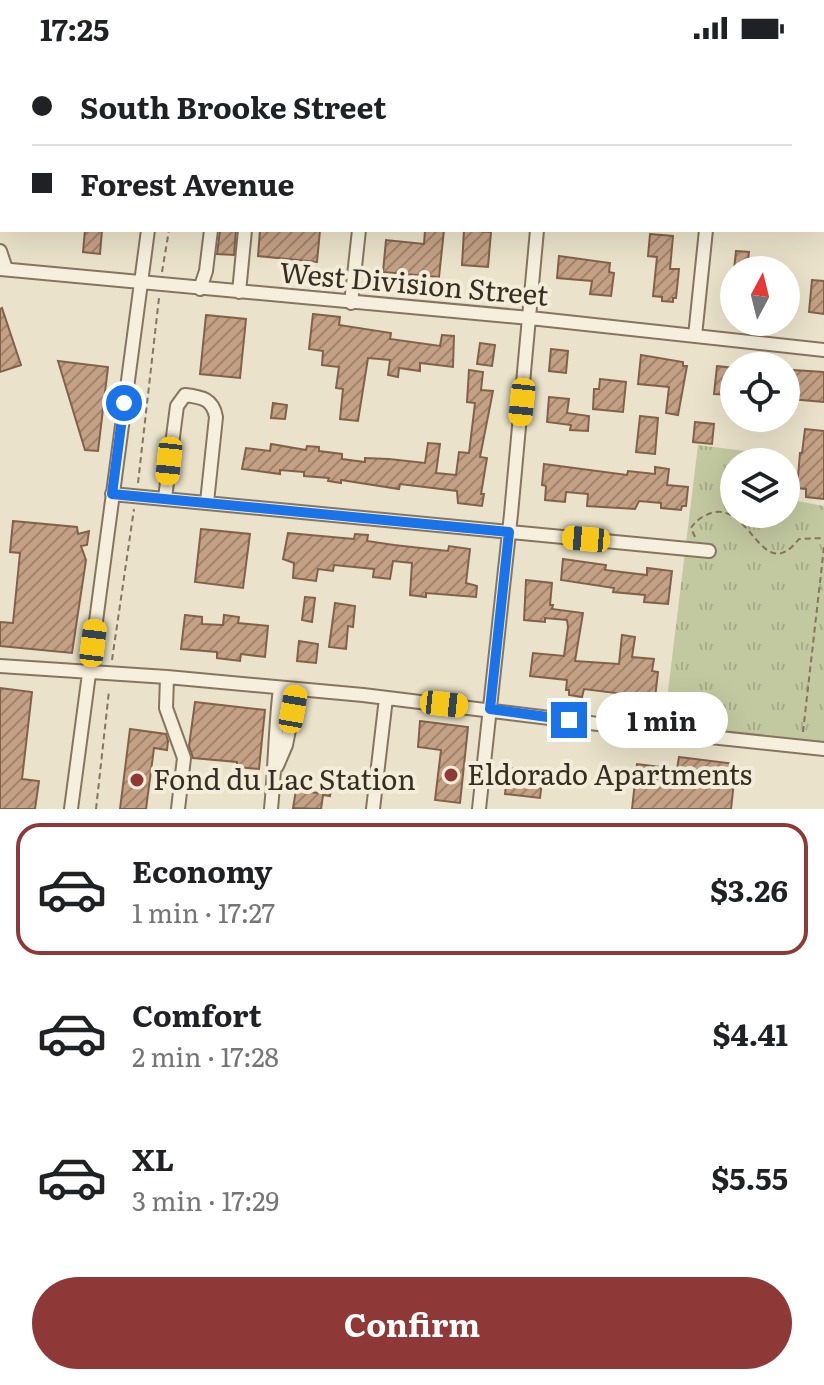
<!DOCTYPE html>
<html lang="en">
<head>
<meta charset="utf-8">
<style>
	body { margin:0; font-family:Literata,serif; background:#f2f2f2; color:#202124; height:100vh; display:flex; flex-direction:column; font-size:30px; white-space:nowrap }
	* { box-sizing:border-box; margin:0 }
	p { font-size:26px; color:#757577 }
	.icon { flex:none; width:44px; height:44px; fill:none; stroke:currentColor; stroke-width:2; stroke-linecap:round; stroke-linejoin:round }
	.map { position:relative; height:753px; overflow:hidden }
	.sheet { display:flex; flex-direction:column; background:#fff; flex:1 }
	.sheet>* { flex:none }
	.top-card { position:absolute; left:0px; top:0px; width:824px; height:176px; box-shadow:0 8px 32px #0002; display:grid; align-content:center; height:176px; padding:0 32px; background:#fff }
	.needle { width:52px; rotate:7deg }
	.tools { position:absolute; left:720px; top:200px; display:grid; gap:16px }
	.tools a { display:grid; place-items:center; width:80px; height:80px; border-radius:50%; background:#fff; box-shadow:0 8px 32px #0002; font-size:40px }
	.end { position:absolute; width:36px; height:36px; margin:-18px; border:10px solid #1a73e8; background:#fff; box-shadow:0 0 0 4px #fff }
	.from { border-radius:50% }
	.bubble { position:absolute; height:56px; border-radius:28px; background:#fff; box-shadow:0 8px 32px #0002; font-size:26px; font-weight:700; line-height:56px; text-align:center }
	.car { position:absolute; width:24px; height:48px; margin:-24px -12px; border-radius:10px; box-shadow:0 0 6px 2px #0007; background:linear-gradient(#f5c518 24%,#345 0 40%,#f5c518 0 76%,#345 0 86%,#f5c518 0) }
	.top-card b { display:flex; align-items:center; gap:28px; height:76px; font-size:30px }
	.top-card b+b { border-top:2px solid #e0e0e0 }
	.top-card i { width:20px; height:20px; background:#202124 }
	ul { padding:14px 0 0; list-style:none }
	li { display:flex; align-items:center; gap:24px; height:132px; margin:0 16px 12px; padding:0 16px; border:4px solid transparent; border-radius:24px }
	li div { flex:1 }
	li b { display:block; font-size:30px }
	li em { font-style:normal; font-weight:700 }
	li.active { border-color:#8e3937 }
	li>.icon { width:72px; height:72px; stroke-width:1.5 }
	.primary-button { display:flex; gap:16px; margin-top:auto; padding:16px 32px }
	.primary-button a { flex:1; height:92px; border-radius:48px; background:#8e3937; color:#fff; font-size:32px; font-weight:700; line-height:92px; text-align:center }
	.status { display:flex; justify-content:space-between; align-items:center; height:56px; padding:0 40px; background:#fff; direction:ltr }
	.status svg { height:22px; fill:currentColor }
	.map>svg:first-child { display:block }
	.park { fill:url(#park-tufts) }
	.building { fill:url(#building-hatch); stroke:#826149; stroke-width:2 }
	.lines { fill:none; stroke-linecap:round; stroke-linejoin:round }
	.minor-casing { stroke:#857560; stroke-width:16 }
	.path { stroke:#857560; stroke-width:2; stroke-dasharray:6 4; stroke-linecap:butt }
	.minor { stroke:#f6efdd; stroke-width:12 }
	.route { stroke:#1a73e8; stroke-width:10 }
	.poi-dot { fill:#8e3937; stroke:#f2ecd9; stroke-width:3 }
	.labels { text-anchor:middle; stroke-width:8; stroke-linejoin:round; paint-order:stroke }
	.street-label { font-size:28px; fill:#372d22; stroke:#f2ecd9 }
	.poi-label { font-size:28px; fill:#372d22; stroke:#f2ecd9; text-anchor:start }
</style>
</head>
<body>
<div class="status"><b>17:25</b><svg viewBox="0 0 49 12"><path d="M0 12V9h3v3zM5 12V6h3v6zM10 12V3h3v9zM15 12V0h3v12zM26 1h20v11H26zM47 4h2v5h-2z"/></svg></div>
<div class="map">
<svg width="824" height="753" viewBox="0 0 824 753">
	<defs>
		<pattern id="park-tufts" width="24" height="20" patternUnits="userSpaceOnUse" patternTransform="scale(2)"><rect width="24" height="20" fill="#c2c89f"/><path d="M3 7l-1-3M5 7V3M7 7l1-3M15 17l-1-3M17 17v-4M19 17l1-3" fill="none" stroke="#a7ac89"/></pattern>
		<pattern id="building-hatch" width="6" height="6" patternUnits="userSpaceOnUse" patternTransform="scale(2)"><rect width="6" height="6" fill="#c4a185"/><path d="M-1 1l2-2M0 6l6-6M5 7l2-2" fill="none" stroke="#a0846c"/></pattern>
	</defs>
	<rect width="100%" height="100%" fill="#eae2ca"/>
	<path class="park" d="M698,389L769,398L770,406H734V458H786V443L824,450V693L663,676Z"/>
	<path class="building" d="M85,174H102L100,198L83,196Z
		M220,174H236L234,199L217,198Z
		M260,174H320L317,206L258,200Z
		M425,174H444L439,221L383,216L386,184L424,188Z
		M464,174L491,176L488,211L462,209Z
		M650,178L673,180L670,213H679L676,242H673V246L662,245V241L653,240L657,201L648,200Z
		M736,195L749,196L747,214H734Z
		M559,200L610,207L609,216L614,217L611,240L590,238L592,225L557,222Z
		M812,224L824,225V258L809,256Z
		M2,252L21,309L0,316V253Z
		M313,258L340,261L339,269L391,277L390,283L440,290L442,279L454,280L453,311L420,307V315L399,312L398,321L388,319L390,304L368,302L358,365L340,363L343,333L336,332L339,311L322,309L323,295L309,293Z
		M206,259L246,263L240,322L200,318Z
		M480,287L495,289L492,310L477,308Z
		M551,293L568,295L566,317L549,315Z
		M641,299L683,306V310H687L678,359L666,357L669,331L638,328Z
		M58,305L108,311L98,395L85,394Z
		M717,310L734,312L732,339L714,338Z
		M469,314L483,316L481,334L493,335L480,401L487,402L481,438H484L482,450L458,447L457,435L400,428L399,433L341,424V427L328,425L329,422L304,420V416L280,414V418L242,413L246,392L270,395L271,388L306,394L307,390L319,391V395L342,398V403L365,406V402L389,403L425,407L428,387L440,388L436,417L456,419L459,396L469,397L475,347L467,346Z
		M793,314L824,316V346L791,343Z
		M600,323L626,326L623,356L593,353L594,333H599Z
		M549,341L569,343L567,357L589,360L588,375L570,374L571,369L547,366Z
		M273,347L287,349L285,363L271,362Z
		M640,360L658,362L655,398L636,396Z
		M695,366L714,368L712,388L693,386Z
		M805,373L824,375V443L806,441V433L797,432L800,397H802Z
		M544,408L627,419L628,415L655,418V411L669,413L667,429L688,431L686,450H682L681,454L661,452V447L639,445L635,453L587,450L588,438L566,436L565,446L545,444L546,430L542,429Z
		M13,465L77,471L78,478L89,475L87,489L81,490L86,504L72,597L0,590V566L13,567L20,497L10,496Z
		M201,473L250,478L243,532L195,526Z
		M288,477L354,483L355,478L368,479L367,485L394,489L448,495L449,490L470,493L466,527L477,530L476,541L426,537V541L410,539L412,507L393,505L390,523L373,521L374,513L334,509L333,515L318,513L316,525L293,522L294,507L283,503Z
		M563,503L606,509L605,514L647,519V512L672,515L668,548L644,546L645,539L613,536L614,532L561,524Z
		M526,524L552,527L550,549H553L552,553L583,557L575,605L619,608L622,579L635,581L632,601L654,603L652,615L658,616L655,642L584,633L582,641L569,639V634H566L567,624L530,620L533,597L564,600L568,571L567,564L545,562V566L524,564Z
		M305,541L315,542L312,566L302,564Z
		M335,547L355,550L353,571L348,570L346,593L329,591Z
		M185,559L202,561V568L223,569L224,559L239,561L238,567L268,570L265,601L241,598L240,605L217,602V596L181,593Z
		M299,585L318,588L316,607L297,605Z
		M0,632L32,636L22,723L39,725L35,753H0Z
		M195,646L265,654L259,713L237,711V706L193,702L189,690Z
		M420,665L468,671L460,747L435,744L441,694L418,691Z
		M130,673L166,678L168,685L167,694L154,692L146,753H120Z
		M679,701L736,708L731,753H632L637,708L677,713Z
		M508,712L543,717L540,742L505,738Z
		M319,725L332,727L330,740L323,739L321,753L293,752L296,734L318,737Z"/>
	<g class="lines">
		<defs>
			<path id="minor" d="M173,2V0
				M376,2L377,0
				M551,2V0
				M725,2V0
				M0,78H2
				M0,195L6,213
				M0,213L530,262L824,294
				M200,233L206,215L211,174
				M239,236L245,174
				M351,247L359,174
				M695,280L706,174
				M112,438L709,495
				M165,442L177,350L185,339C202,341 213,343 216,361L207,446
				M0,610L167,621L363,639L663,676L824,693
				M167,621L166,652L184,702L178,753
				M277,710L286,689L297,634
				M71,753L148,174
				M271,753C275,713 275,672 280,632
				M373,753L386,642
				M479,753L511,458L537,174"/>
		</defs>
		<use href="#minor" class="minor-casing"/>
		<path class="path" d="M191,2V0
			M162,216L169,174
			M138,427L159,242
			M695,481L691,472C695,465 703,460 711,457C751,445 762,531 799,483L824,482
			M112,604L134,453
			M803,676L824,491
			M96,753L109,635"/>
		<use href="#minor" class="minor"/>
	</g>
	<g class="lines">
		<path class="route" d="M124,347L112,438L509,476L490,653L569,664"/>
	</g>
	<g class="poi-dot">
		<circle cx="451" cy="719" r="8"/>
		<circle cx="137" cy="724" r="8"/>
	</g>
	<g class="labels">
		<g class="street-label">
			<text transform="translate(414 228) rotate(5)" y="10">West Division Street</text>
		</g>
		<g class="poi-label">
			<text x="467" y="729">Eldorado Apartments</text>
			<text x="153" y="734">Fond du Lac Station</text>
		</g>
	</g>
</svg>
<div class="tools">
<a><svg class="needle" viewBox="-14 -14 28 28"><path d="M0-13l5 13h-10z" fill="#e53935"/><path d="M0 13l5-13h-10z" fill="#757577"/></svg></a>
<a><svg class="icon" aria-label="locate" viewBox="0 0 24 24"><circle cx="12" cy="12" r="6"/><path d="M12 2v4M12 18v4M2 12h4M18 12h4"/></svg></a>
<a><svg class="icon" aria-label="layers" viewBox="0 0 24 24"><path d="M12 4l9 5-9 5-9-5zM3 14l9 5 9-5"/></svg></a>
</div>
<i class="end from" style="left:124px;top:347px"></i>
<i class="end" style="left:569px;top:664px"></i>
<div class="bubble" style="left:596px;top:636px;width:132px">1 min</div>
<i class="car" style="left:522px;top:346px;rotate:186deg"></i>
<i class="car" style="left:169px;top:405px;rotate:186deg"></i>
<i class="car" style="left:586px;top:483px;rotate:275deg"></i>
<i class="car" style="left:93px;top:587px;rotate:7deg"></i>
<i class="car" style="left:444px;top:648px;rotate:96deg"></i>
<i class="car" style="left:293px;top:653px;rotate:10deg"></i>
<div class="top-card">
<b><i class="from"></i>South Brooke Street</b>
<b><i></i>Forest Avenue</b>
</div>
</div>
<section class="sheet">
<ul>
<li class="active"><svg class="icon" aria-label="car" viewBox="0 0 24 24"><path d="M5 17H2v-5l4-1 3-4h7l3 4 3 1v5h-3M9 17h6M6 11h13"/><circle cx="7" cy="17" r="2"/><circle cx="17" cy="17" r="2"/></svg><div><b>Economy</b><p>1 min · 17:27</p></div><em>$3.26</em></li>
<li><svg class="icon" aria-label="car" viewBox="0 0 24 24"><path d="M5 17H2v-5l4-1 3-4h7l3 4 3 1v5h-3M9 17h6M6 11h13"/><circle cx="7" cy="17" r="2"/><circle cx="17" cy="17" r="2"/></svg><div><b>Comfort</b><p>2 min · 17:28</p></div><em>$4.41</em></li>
<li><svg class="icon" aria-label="car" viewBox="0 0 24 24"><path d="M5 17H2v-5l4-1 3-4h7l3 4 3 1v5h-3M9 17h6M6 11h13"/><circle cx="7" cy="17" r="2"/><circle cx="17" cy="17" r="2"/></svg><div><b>XL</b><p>3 min · 17:29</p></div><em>$5.55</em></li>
</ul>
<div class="primary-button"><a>Confirm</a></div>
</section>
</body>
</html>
